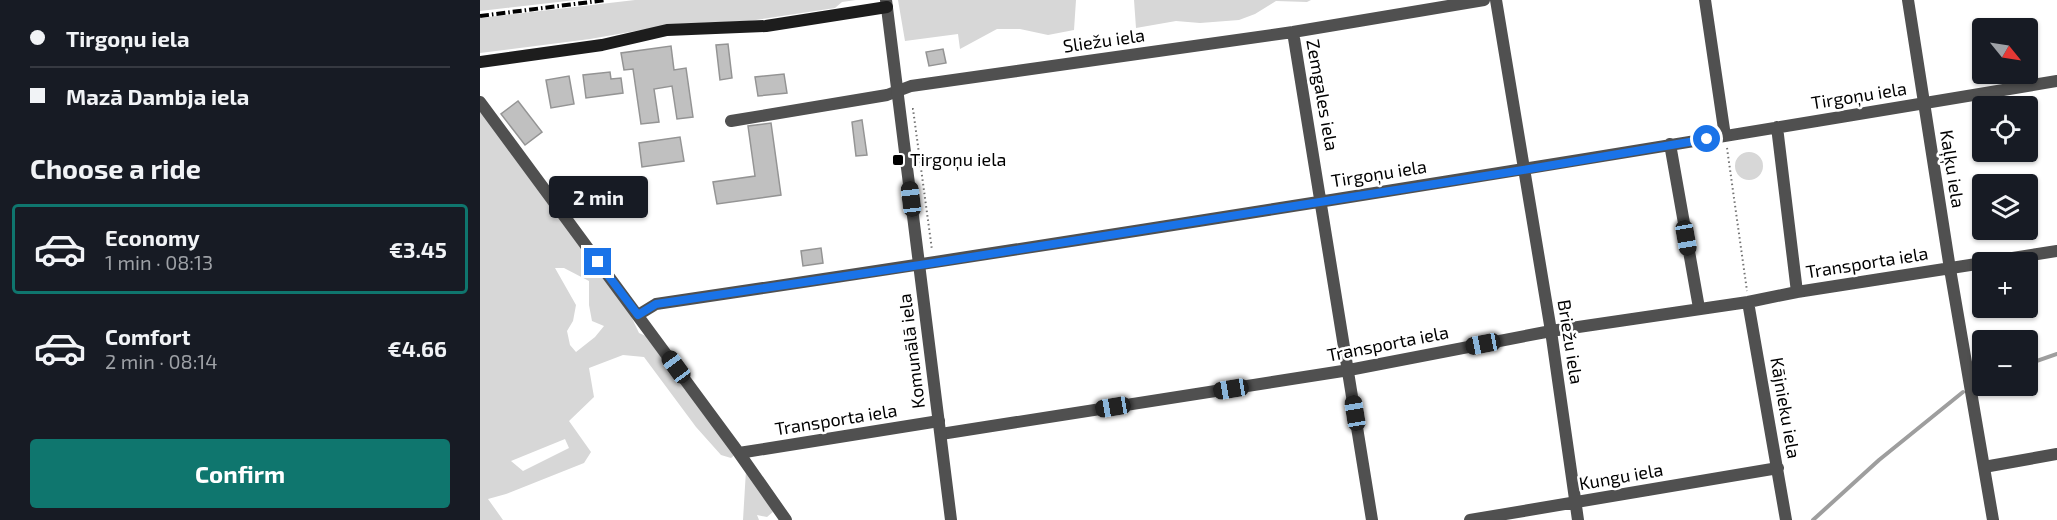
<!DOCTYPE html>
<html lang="en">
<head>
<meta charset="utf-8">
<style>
	body { margin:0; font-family:"Exo 2",sans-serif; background:#242831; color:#f1f3f6; height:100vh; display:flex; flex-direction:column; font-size:22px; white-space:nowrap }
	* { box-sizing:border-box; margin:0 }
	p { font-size:20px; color:#9ea1a6 }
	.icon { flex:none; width:33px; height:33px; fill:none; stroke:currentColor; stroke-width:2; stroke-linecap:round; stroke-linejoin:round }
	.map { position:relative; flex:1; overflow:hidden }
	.details { display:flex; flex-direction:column; background:#171b24; width:480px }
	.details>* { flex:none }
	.banner { display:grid; align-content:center; height:132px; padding:0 30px; background:#171b24 }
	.needle { width:39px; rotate:120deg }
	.tools { position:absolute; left:1492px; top:18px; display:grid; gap:12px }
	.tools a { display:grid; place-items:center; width:66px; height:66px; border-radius:6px; background:#171b24; box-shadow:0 2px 4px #0004; font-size:30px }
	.end { position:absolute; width:27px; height:27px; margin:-14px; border:8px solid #1a73e8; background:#fff; box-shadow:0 0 0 3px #fff }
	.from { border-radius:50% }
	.bubble { position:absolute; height:42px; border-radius:6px; background:#171b24; box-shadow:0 2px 4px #0004; font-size:20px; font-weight:700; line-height:42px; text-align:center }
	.car { position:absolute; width:18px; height:36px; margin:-18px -9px; border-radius:8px; box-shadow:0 0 4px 2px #0007; background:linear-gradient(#222 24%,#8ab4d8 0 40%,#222 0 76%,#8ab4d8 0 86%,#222 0) }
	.banner b { display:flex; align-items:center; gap:21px; height:57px; font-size:22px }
	.banner b+b { border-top:2px solid #363941 }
	.banner i { width:15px; height:15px; background:#f1f3f6 }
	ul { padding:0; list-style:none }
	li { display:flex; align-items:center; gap:18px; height:90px; margin:0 12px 9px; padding:0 18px; border:3px solid transparent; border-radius:6px }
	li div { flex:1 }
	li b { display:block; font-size:22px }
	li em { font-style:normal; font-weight:700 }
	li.on { border-color:#0f766e }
	li>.icon { width:54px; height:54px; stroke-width:1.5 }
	h2 { padding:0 30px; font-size:27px; line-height:72px }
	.cta { display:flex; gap:12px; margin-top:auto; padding:12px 30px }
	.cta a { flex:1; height:69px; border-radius:6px; background:#0f766e; color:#fff; font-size:24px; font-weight:700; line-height:69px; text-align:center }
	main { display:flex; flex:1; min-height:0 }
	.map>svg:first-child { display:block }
	.green { fill:#d7d7d7; fill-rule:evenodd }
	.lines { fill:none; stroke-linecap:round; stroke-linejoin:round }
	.stream { stroke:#9e9e9e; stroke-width:4 }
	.building { fill:#c0c0c0; stroke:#949494; stroke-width:1.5 }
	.path { stroke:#727272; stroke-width:2; stroke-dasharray:1.5 3; stroke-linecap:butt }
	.minor { stroke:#505050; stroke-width:12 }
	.tertiary { stroke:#505050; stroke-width:12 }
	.secondary { stroke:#1d1d1d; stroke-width:12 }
	.rail { stroke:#000; stroke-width:4; stroke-dasharray:9 3 1.5 3; stroke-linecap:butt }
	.route { stroke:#1a73e8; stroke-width:8 }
	.poi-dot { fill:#000; stroke:#fff; stroke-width:2 }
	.labels { text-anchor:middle; stroke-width:5; stroke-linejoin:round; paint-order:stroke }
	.street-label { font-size:18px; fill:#000; stroke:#fff }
	.poi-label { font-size:18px; fill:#000; stroke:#fff; text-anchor:start }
</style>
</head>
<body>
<main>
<section class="details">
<div class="banner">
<b><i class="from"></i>Tirgoņu iela</b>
<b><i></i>Mazā Dambja iela</b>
</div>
<h2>Choose a ride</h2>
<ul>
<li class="on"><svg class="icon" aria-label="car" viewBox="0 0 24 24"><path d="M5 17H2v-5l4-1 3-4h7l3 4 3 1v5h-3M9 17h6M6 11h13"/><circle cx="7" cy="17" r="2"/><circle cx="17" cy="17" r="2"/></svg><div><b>Economy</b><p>1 min · 08:13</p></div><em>€3.45</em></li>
<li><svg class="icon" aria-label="car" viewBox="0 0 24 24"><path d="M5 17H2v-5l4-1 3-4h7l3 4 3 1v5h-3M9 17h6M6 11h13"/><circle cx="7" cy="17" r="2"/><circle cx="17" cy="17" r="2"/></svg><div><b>Comfort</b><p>2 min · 08:14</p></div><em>€4.66</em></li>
</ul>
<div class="cta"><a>Confirm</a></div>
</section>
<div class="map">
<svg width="1577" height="520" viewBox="0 0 1577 520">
	<rect width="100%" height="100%" fill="#fff"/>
	<path class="green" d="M0,0H96L0,11Z
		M155,0H376L362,2L355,8L269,21L195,24L110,39L0,53V18Z
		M418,0H596L594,30L568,35L540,29H517L480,49L478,34L425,41Z
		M654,0H831L827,2L796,1L775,14L759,20L720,23L696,21L656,28Z
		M0,109L151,316L159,333L166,336L255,455L251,458L241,455L216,427L164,357L143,355L109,368L114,397L89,421L111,452L104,463L26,494L8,499L23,520H0ZM75,268H84L109,281V305L112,321L124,326L115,337L96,352L90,345L87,331L93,321L96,305ZM85,439L89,448L43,471L31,461Z
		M1255 166a14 14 0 1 1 28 0a14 14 0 1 1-28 0Z
		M266,470L294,511L287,517L277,515L279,520H263Z"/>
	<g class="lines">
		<path class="stream" d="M1548,364L1577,354
			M1333,520L1399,460L1483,392"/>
	</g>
	<path class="building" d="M248,44L252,78L240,80L236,45Z
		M191,46L194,70L206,68L213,117L197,119L192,86L174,89L179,122L161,124L153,69L144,70L141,53Z
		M463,49L466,63L449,66L446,52Z
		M130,72L131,79L141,78L143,93L106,98L103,75Z
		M304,74L307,93L278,96L275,77Z
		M89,76L94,104L71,108L66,80Z
		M38,101L62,132L45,145L21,114Z
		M382,120L387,155L376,156L372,122Z
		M291,123L301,195L237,204L233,182L275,176L268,126Z
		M200,137L204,161L162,167L159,143Z
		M341,248L343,263L323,266L321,251Z"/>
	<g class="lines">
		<path class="path" d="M432,109H433L452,250
			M1247,148L1267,291"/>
		<path class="minor" d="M1016,0L1071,331L1098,520
			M1225,0L1245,136
			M1428,0L1470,269L1513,520
			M813,32L892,520
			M0,102L259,453L306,520
			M251,121L407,95L431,86L813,32L1004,0
			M1297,127L1317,292
			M1190,144L1219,308
			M1507,262L1577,251
			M1268,302L1306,520
			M158,315L176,304C644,235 1111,159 1577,81
			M461,434L869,370L1071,331L1268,302L1317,292L1503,263
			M259,453L459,421
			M1504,467L1577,454
			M990,520L1298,468"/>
		<path class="tertiary" d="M406,0L471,520"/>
		<path class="secondary" d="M0,62L122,45L187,30L286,26L407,7"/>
		<path class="rail" d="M0,16L126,0"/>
	</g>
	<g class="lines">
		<path class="route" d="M118,262L158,315L176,304L440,265L1043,170L1227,139"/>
	</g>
	<rect class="poi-dot" x="412" y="154" width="12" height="12" rx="3"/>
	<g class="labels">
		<g class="street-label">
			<text transform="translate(624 41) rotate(-8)" y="6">Sliežu iela</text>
			<text transform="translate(842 95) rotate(80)" y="6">Zemgales iela</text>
			<text transform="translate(1379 96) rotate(-9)" y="6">Tirgoņu iela</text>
			<text transform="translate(1472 169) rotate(81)" y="6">Kaļķu iela</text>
			<text transform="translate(899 174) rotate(-9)" y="6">Tirgoņu iela</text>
			<text transform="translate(1387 263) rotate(-9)" y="6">Transporta iela</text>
			<text transform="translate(1090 342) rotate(81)" y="6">Briežu iela</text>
			<text transform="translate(908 344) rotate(-11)" y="6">Transporta iela</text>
			<text transform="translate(432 351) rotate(-97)" y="6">Komunālā iela</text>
			<text transform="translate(1305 408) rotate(80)" y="6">Kājnieku iela</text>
			<text transform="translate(356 420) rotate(-9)" y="6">Transporta iela</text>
			<text transform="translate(1141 477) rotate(-10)" y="6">Kungu iela</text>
		</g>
		<g class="poi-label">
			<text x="430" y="166">Tirgoņu iela</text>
		</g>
	</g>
</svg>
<div class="tools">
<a><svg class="needle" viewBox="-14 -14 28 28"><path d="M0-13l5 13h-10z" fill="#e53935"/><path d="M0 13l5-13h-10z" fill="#9ea1a6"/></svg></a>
<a><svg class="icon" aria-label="locate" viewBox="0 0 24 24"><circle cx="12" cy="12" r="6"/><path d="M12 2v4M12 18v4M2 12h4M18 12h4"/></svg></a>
<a><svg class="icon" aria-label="layers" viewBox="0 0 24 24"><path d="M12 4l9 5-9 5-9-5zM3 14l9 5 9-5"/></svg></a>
<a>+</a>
<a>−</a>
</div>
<i class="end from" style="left:1227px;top:139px"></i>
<i class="end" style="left:118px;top:262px"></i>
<div class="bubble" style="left:69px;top:176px;width:99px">2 min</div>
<i class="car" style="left:431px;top:199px;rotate:353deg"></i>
<i class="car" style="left:1206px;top:238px;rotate:170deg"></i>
<i class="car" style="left:1003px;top:344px;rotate:259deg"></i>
<i class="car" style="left:196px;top:367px;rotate:324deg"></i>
<i class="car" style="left:751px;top:389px;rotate:261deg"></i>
<i class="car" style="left:633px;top:407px;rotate:261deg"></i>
<i class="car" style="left:875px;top:413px;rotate:351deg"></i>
</div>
</main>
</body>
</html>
